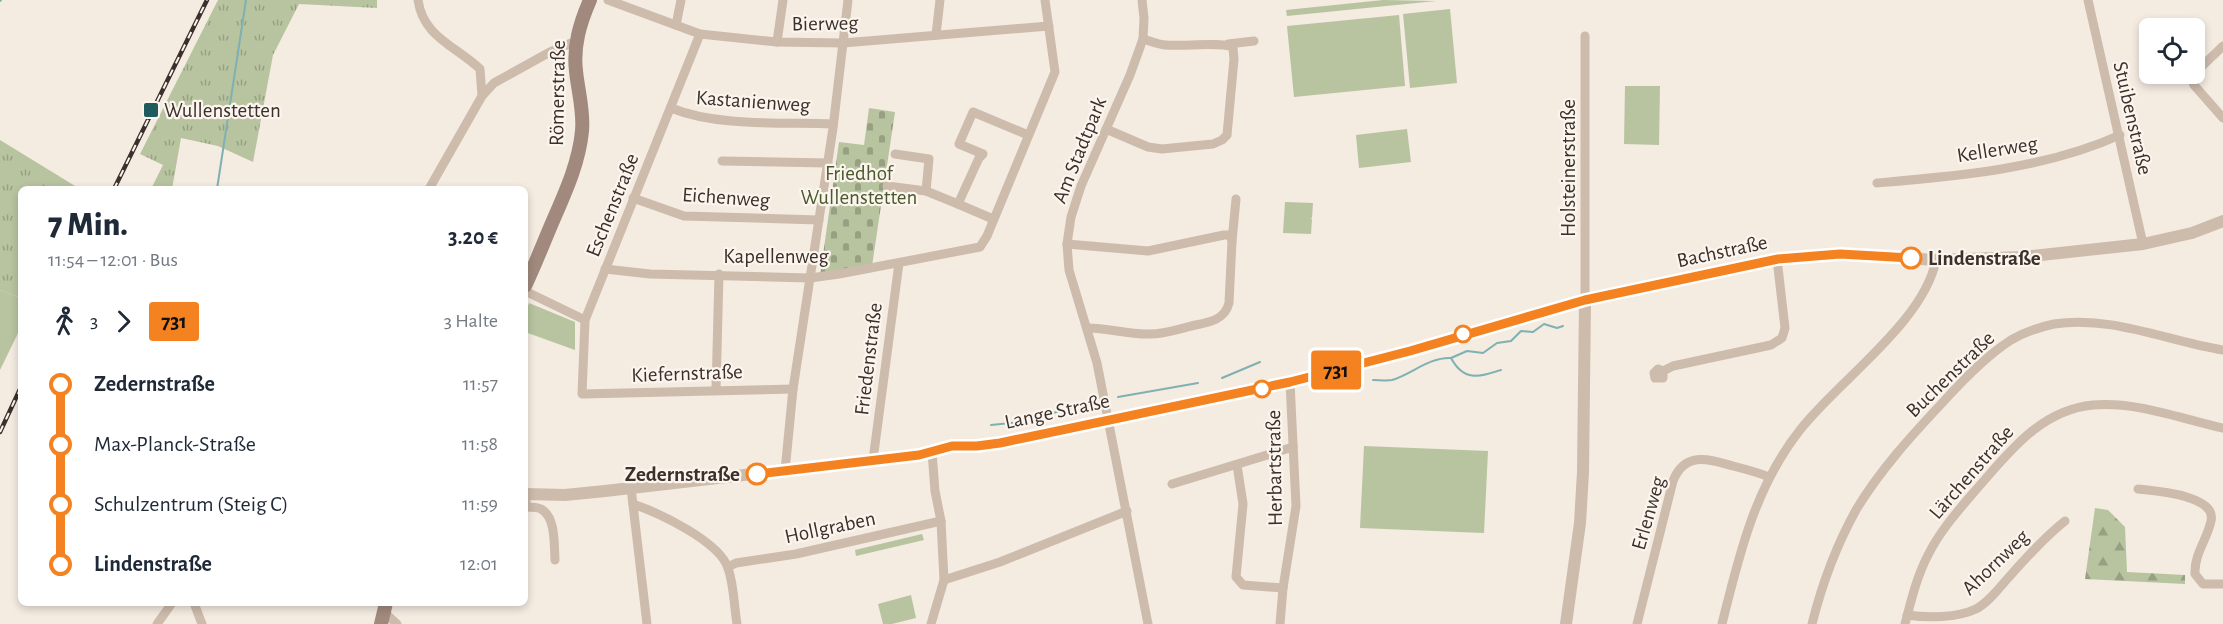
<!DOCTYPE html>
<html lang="de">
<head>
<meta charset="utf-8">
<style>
	body { margin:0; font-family:"Alegreya Sans",sans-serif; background:#f2f2f3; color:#1f2937; height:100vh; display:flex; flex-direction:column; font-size:22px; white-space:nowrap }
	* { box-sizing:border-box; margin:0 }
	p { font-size:20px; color:#747a83 }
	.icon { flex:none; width:33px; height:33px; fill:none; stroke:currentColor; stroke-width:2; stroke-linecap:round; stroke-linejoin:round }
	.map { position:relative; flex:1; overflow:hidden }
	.sheet { position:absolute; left:18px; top:186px; width:510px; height:420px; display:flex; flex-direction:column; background:#fff; border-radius:9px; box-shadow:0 3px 9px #0003 }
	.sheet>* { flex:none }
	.badge { padding:0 12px; border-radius:4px; font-size:21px; line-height:39px }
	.buttons { position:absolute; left:2139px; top:18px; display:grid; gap:12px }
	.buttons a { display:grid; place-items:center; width:66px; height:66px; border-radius:9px; background:#fff; box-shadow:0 3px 9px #0003; font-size:30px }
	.map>.badge { position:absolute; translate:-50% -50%; box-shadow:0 0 0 3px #fff }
	.legs { display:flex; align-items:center; gap:9px; height:66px; padding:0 30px; font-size:20px }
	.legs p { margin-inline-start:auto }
	.overview { display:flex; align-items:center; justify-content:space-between; height:102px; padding:0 30px }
	h1 { font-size:33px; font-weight:800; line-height:45px }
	ul { padding:0 30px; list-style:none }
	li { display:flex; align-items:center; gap:21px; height:60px; font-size:22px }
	li i { display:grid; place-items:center; width:9px; height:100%; margin:0 8px; background:currentColor }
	li i::after { content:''; width:15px; height:15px; margin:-8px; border:4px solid; border-radius:50%; background:#fff }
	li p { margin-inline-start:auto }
	li:first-child i { background:linear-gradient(#0000 50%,currentColor 0) }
	li:last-child i { background:linear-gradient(currentColor 50%,#0000 0) }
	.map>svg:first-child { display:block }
	.grass { fill:url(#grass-tufts) }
	.forest { fill:url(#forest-firs) }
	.cemetery { fill:url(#cemetery-stones) }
	.green { fill:#b8c4a0 }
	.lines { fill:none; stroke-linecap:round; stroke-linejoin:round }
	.stream { stroke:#7fb0b2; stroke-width:2 }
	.minor { stroke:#cdbbac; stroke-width:9 }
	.tertiary { stroke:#cdbbac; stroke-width:12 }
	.secondary { stroke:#a18a7d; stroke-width:14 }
	.rail-casing { stroke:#3b302b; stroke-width:4.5 }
	.rail { stroke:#fbf5ee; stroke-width:2; stroke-dasharray:7; stroke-linecap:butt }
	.line-1-casing { stroke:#fff; stroke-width:14 }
	.line-1 { stroke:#f58220; stroke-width:9 }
	.poi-dot { fill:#1f5a5e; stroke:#fbf5ee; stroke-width:2 }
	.stop-1-dot { fill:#fff; stroke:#f58220; stroke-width:3 }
	.labels { text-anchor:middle; stroke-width:4.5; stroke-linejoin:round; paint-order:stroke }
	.street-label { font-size:21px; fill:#3b302b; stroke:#fbf5ee }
	.poi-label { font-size:21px; fill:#3b302b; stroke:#fbf5ee; text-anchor:start }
	.park-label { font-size:21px; fill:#4a5a2e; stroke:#fbf5ee }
	.stop-label { font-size:21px; font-weight:bold; fill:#3b302b; stroke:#fbf5ee; text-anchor:start }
</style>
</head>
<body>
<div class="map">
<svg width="2223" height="624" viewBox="0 0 2223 624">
	<defs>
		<pattern id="grass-tufts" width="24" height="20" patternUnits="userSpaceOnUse" patternTransform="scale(1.5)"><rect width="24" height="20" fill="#b8c4a0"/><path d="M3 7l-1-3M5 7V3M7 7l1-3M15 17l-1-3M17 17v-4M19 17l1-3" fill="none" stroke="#97a083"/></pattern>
		<pattern id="forest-firs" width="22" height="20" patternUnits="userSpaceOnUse" patternTransform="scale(1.5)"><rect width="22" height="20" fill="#b8c4a0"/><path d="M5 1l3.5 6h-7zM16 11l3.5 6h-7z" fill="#97a083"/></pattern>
		<pattern id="cemetery-stones" width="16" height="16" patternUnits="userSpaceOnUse" patternTransform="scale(1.5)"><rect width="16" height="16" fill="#b8c4a0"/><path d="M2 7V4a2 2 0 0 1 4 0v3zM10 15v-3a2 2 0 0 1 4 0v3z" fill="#97a083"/></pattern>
	</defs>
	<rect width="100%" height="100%" fill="#f4ebe1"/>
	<g class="grass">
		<polygon points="218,0 377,0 377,8 299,4 273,55 253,162 218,146 181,138 172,189 151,189 163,165 140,154"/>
		<polygon points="0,140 80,189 21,189 21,298 0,290"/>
	</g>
	<polygon class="forest" points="2095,508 2108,510 2125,527 2127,572 2185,575 2185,584 2085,579"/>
	<polygon class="cemetery" points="869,108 895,112 872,266 820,276 839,142 864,145"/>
	<g class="green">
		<polygon points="1383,0 1436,1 1287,16 1286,10"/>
		<polygon points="1450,9 1457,83 1410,88 1403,14"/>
		<polygon points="1399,15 1405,86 1294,97 1287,26"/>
		<polygon points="1625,86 1660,86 1659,145 1624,144"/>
		<polygon points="1407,129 1411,162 1359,168 1356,135"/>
		<polygon points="1285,202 1313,203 1312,218 1310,219 1312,219 1311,234 1283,233"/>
		<polygon points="0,290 21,298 21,327 0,370"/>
		<polygon points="529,303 575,322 575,350 525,332 525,314"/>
		<polygon points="1364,446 1488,451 1484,533 1360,528"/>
		<polygon points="922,534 924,540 856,556 855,550"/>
		<polygon points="911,595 916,618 892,624 883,624 878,604"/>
	</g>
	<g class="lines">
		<g class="stream">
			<polyline points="0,1 1,0"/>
			<polyline points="217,189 246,0"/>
			<polyline points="1451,358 1467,351 1483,353 1497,343 1511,341 1521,331 1533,332 1544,324 1557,328 1563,326"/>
			<polyline points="1222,378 1260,362"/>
			<path d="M1373,380c6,0 14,1 19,0 20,-6 37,-23 59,-22 13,24 28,19 50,12"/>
			<polyline points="1118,397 1198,383"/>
			<polyline points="991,425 1021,422 1089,403"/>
		</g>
		<g class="minor">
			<path d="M418,0c5,37 38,46 62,69l2,27"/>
			<polyline points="608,0 700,34 777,42 843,43 1049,26"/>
			<polyline points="1142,0 1144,18 1143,39 1130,75 1081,186 1071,217 1067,244 1069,270 1097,363 1148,624"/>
			<polyline points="2088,0 2143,244"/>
			<polyline points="676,25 681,0"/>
			<polyline points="700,34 585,320 582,394 793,389"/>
			<polyline points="936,35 940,0"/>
			<polyline points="777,42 783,0"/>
			<polyline points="1228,44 1254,41"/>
			<polyline points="2223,46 2197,71 2192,80 2194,85 2223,118"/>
			<path d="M671,108c47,19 111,14 162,16"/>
			<path d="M1106,129l42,18 14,2 51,-5 9,-4 5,-5 7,-76 -1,-11c-9,-7 -51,-1 -67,-3 -8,0 -16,-4 -23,-6"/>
			<polyline points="895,154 929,159 926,191"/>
			<polyline points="722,161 828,163"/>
			<path d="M1877,183c81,-7 168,-14 243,-48"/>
			<polyline points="887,186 926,191 958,204"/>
			<polyline points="429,189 482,96 494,83 550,52 576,41"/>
			<polyline points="633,198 684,216 819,220"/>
			<polyline points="993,219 958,204 979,158 983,154 959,144 973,112 1028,135"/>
			<polyline points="1232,241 1236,199"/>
			<path d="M1067,244l81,7 76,-16h6l2,6 -3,62c-4,16 -18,19 -33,22 -15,3 -30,9 -46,9 -21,1 -41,-6 -62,-6"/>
			<polyline points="605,269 650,274 810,278 839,274 980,247 987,236 1055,72 1045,0"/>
			<polyline points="525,291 585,320"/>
			<polyline points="1585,300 1585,36"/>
			<polyline points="1663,371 1663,378 1655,378 1654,373 1658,369 1663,371 1673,366 1771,345 1782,338 1785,328 1777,259"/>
			<polyline points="716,390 719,274"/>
			<polyline points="873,460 899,263"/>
			<polyline points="1237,465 1243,504 1236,577 1243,585 1283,588"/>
			<polyline points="785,471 793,389 833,128 848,0"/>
			<polyline points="1172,484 1293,447"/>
			<polyline points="631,488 647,624"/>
			<path d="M2138,489c17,2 79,6 73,32 -4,19 -17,33 -16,53l8,10h20"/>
			<path d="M526,494v13c5,0 11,0 15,2 15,8 13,36 14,51"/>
			<path d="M633,504c26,9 86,37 95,64 6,17 6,38 9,56"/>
			<polyline points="728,567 736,563 796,554 941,521"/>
			<polyline points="944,580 1000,562 1127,511"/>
			<polyline points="194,603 202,624"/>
			<polyline points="384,612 397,624"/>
			<path d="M1907,615c20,3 50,3 69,-6 13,-7 23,-21 33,-32 18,-20 36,-40 56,-56"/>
			<polyline points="157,624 172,603"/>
			<polyline points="931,624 944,580 941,521 935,491 932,452"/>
			<polyline points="1280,624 1283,588 1296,506 1290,382"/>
			<path d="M1637,624l36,-143c12,-30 35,-22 60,-15 12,3 24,6 36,11"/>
			<path d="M1722,624c17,-69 33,-137 78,-194 38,-49 124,-108 136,-170"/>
			<path d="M1812,624c10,-40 24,-78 44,-114 24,-40 56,-75 88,-109 20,-22 42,-45 67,-61 12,-7 29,-13 43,-16 57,-9 113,17 169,26"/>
			<path d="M1905,624c6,-23 12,-48 23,-69 12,-24 29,-43 46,-63 33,-37 65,-82 119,-87 43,-4 88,14 130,23"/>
		</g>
		<g class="tertiary">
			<polyline points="525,494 565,495 605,491 919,455 952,446 983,446 1012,441 1290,382 1410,351 1585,300 1777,259 1840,254 1936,260 2022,257 2143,244 2192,233 2223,221"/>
			<polyline points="1566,624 1580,523 1583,472 1585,300"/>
		</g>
		<g class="secondary">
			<path d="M525,286c10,-21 18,-42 27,-63 13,-30 27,-60 30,-92 2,-20 -4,-40 -6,-60 -3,-25 4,-48 14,-71"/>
			<polyline points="381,624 386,603"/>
		</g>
		<g class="rail-casing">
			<g id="rail">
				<polyline points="114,189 207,0"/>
				<polyline points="0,432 21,387"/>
			</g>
		</g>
		<use href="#rail" class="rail"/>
	</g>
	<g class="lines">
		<g class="line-1-casing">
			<polyline id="line-1" points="757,474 919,455 952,446 977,446 1000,443 1290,382 1410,351 1585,300 1778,259 1840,254 1911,258"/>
		</g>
		<use href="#line-1" class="line-1"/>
	</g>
	<rect class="poi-dot" x="143" y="102" width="16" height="16" rx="3"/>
	<g class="stop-1-dot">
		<circle cx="1911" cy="258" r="10"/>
		<circle cx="1463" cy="334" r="8"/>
		<circle cx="1262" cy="389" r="8"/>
		<circle cx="757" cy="474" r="10"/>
	</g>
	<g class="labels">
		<g class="street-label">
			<text transform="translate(825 23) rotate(-1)" y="7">Bierweg</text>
			<text transform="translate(557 93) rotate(-89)" y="7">Römerstraße</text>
			<text transform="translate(753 101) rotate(4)" y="7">Kastanienweg</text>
			<text transform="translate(2133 118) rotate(77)" y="7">Stuibenstraße</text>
			<text transform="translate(1997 149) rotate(-9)" y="7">Kellerweg</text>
			<text transform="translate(1079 150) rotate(-68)" y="7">Am Stadtpark</text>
			<text transform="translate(1568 168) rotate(-90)" y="7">Holsteinerstraße</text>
			<text transform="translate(726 197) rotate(4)" y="7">Eichenweg</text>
			<text transform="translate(612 205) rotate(-68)" y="7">Eschenstraße</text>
			<text transform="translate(1722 251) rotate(-12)" y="7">Bachstraße</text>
			<text x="776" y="263">Kapellenweg</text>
			<text transform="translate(868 359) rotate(-83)" y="7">Friedenstraße</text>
			<text transform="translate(687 373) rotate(-2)" y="7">Kiefernstraße</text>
			<text transform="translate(1950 374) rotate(-44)" y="7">Buchenstraße</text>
			<text transform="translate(1057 411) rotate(-12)" y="7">Lange Straße</text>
			<text transform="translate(1274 468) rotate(-91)" y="7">Herbartstraße</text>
			<text transform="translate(1971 472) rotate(-49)" y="7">Lärchenstraße</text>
			<text transform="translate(1648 513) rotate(-74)" y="7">Erlenweg</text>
			<text transform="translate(830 527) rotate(-12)" y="7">Hollgraben</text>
			<text transform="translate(1995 562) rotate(-44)" y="7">Ahornweg</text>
		</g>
		<g class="poi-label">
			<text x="164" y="117">Wullenstetten</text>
		</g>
		<g class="park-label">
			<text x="859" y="180">Friedhof<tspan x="859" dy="24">Wullenstetten</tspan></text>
		</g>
		<g class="stop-label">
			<text x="1928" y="265">Lindenstraße</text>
			<text x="740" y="481" text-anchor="end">Zedernstraße</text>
		</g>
	</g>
</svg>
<div class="buttons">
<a><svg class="icon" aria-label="locate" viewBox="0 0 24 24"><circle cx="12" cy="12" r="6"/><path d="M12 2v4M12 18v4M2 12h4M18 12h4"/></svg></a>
</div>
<b class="badge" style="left:1336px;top:370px;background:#f58220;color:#111">731</b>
<section class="sheet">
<div class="overview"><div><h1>7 Min.</h1><p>11:54 – 12:01 · Bus</p></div><b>3.20 €</b></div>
<div class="legs"><svg class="icon" aria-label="walk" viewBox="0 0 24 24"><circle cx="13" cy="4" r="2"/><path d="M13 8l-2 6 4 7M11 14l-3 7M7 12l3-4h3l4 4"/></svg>3<svg class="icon" aria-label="forward" viewBox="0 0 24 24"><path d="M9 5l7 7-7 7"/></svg><b class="badge" style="background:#f58220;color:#111">731</b><p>3 Halte</p></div>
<ul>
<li><i style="color:#f58220"></i><b>Zedernstraße</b><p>11:57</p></li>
<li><i style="color:#f58220"></i><span>Max-Planck-Straße</span><p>11:58</p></li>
<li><i style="color:#f58220"></i><span>Schulzentrum (Steig C)</span><p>11:59</p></li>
<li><i style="color:#f58220"></i><b>Lindenstraße</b><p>12:01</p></li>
</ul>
</section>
</div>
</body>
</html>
